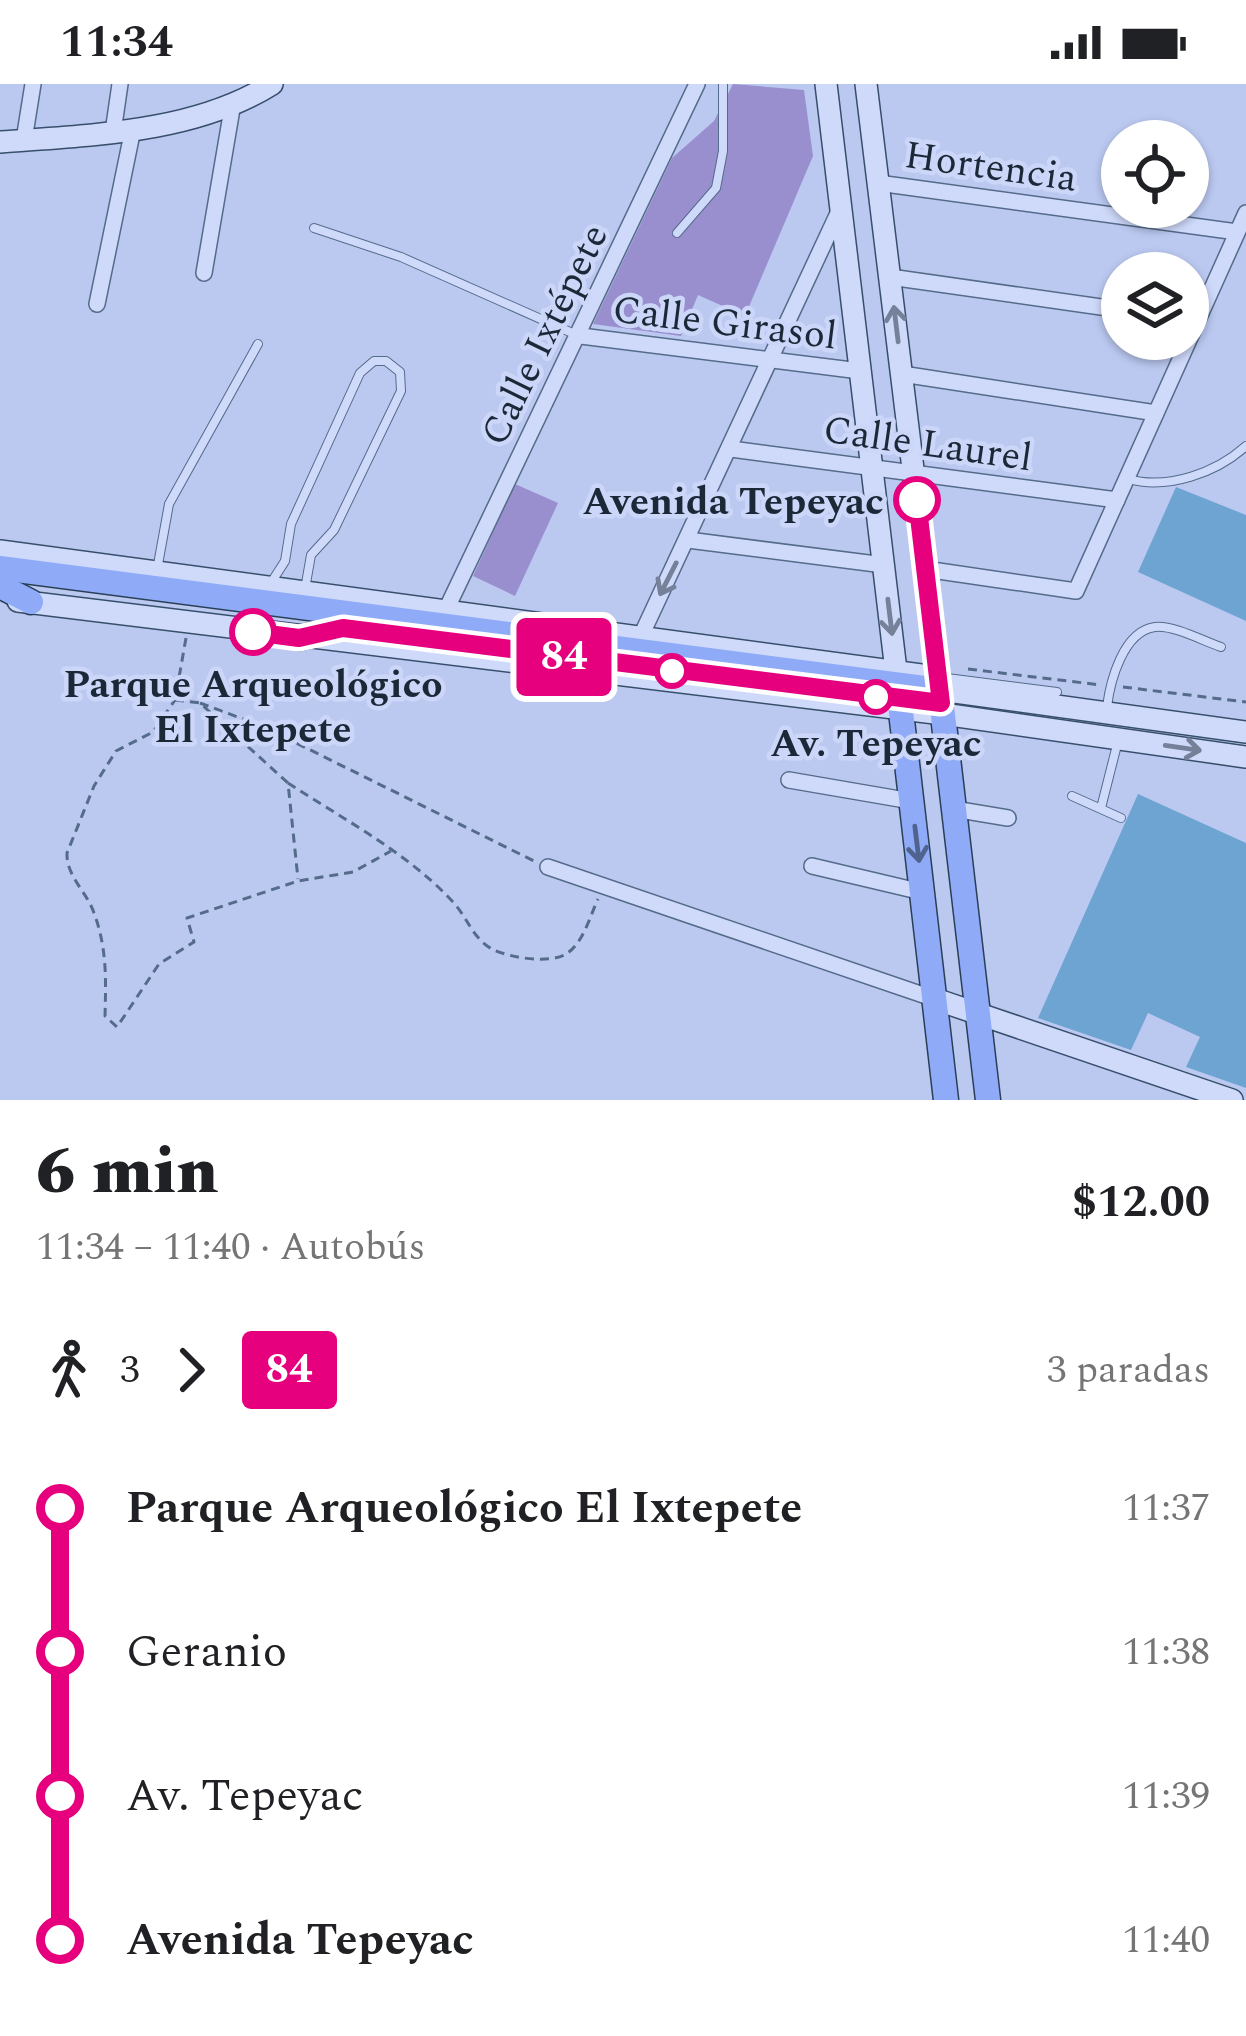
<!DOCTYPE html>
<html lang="es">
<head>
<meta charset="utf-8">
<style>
	body { margin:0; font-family:Spectral,serif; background:#f6f6f6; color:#202124; height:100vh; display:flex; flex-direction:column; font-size:45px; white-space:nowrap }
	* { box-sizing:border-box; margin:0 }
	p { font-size:39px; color:#757577 }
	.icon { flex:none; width:66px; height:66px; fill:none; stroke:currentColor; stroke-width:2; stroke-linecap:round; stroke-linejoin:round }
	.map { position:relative; height:1016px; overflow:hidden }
	.panel { display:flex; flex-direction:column; background:#fff; flex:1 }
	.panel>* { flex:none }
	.badge { padding:0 24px; border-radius:9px; font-size:42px; line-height:78px }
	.buttons { position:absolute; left:1101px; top:36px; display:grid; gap:24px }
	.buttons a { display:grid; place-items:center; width:108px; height:108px; border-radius:50%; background:#fff; box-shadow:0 3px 9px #0004; font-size:60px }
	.map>.badge { position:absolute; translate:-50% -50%; box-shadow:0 0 0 6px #fff }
	.legs { display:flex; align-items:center; gap:18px; height:132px; padding:0 36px; font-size:39px }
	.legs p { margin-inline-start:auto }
	.headline { display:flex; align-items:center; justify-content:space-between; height:204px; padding:0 36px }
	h1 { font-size:66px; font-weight:800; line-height:90px }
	ul { padding:0 36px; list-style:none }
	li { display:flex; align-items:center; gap:42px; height:144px; font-size:45px }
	li i { display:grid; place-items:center; width:18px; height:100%; margin:0 15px; background:currentColor }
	li i::after { content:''; width:30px; height:30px; margin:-15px; border:9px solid; border-radius:50%; background:#fff }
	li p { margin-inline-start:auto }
	li:first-child i { background:linear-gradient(#0000 50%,currentColor 0) }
	li:last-child i { background:linear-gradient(currentColor 50%,#0000 0) }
	.status { display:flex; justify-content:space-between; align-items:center; height:84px; padding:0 60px; background:#fff; direction:ltr }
	.status svg { height:33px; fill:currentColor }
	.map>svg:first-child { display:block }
	.green { fill:#998fcf }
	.building { fill:#6ea4d2 }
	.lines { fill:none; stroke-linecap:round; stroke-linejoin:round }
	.lane-casing { stroke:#546b89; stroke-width:10 }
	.street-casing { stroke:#546b89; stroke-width:18 }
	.secondary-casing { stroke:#374f6b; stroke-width:24 }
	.primary-casing { stroke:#293f56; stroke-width:27 }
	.path { stroke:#546b89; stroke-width:3; stroke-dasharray:9 6; stroke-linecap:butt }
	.lane { stroke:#cfdafb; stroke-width:8 }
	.street { stroke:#cfdafb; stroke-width:15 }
	.secondary { stroke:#cfdafb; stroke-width:21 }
	.primary { stroke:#8fabf8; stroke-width:24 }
	.oneway { stroke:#748199 }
	.oneway2 { stroke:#4f638e }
	.line-1-casing { stroke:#fff; stroke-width:27 }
	.line-1 { stroke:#e6007e; stroke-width:18 }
	.stop-1-dot { fill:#fff; stroke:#e6007e; stroke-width:6 }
	.labels { text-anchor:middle; stroke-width:9; stroke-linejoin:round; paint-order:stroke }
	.street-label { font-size:39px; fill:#1a2837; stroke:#cbd6f8 }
	.stop-label { font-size:39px; font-weight:bold; fill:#1a2837; stroke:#cbd6f8 }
</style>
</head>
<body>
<div class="status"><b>11:34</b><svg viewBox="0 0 49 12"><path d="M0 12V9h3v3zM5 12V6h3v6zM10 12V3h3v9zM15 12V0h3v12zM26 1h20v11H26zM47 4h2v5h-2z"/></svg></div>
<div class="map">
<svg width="1246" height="1016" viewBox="0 0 1246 1016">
	<rect width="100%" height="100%" fill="#bbc9f1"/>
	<g class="green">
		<polygon points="733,0 804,6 813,72 745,232 698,211 681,252 593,240 672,74 714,37"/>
		<polygon points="515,400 558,419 515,512 473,492"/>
	</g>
	<g class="building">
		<polygon points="1176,403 1246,431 1246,537 1138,488"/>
		<polygon points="1138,710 1246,759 1246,1004 1186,983 1200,953 1148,929 1131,966 1038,934"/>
	</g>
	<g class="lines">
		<g class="lane-casing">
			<g id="lane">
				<polyline points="314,144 401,173 579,252"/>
				<polyline points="677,149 716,104 723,67 723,0"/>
				<path d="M1128,395c40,11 88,-6 118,-33"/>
				<polyline points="157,486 169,420 258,260"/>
				<polyline points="269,502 285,477 291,440 360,289 374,277 386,277 400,288 401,307 334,446 311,471 305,505"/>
				<polyline points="939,593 1057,608"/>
				<path d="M1107,623c3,-25 16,-76 48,-80 19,-2 48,14 66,20"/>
				<polyline points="1072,712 1121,734"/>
				<polyline points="1101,724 1118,657"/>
			</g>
		</g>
		<g class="street-casing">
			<g id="street">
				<polyline points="113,48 120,0"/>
				<polyline points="24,56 33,0"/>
				<polyline points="878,99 1237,148"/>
				<polyline points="204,189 232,25"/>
				<polyline points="890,193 1122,226"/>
				<polyline points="97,220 133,45"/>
				<polyline points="581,252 860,287"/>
				<polyline points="902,290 1156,329"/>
				<polyline points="731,365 1117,416"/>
				<polyline points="688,456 884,481"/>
				<polyline points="925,485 1076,507 1246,129"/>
				<polyline points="446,526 697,0"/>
				<polyline points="641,552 840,125"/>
				<polyline points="789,696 911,717"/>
				<polyline points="954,725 1008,734"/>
				<polyline points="812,782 922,808"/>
				<polyline points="548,783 935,915"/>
			</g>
		</g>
		<g class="secondary-casing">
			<g id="secondary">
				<polyline points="826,0 897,595"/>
				<polyline points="866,0 940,606 1246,648"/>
				<path d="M0,58c91,-7 194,-9 272,-58"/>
				<polyline points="0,467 936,593"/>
				<polyline points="18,517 943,630 1246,673"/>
				<polyline points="935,915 1232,1016"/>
			</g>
		</g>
		<g class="primary-casing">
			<g id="primary">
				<polyline points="0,484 940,606 988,1016"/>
				<polyline points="0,502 31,518"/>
				<polyline points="299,554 343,544"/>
				<polyline points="898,602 946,1016"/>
			</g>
		</g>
		<g class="path">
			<path d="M186,554l-11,62 -22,32 -37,19 -22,35 -27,67c-1,23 20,39 27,60 13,35 12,66 11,103l12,11 42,-63 35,-22 -7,-24 111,-37 55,-9 38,-21"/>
			<polyline points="968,585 1101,601"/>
			<polyline points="1123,603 1246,618"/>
			<polyline points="175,616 200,619 288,699 298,795"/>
			<polyline points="200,619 262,642 536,778"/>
			<path d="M288,699c55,36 120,70 165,119 15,16 20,38 41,48 18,8 55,14 72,4 17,-10 24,-38 32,-55"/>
		</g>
		<use href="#lane" class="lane"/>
		<use href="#street" class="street"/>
		<use href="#secondary" class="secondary"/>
		<use href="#primary" class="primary"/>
	</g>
	<defs><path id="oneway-shaft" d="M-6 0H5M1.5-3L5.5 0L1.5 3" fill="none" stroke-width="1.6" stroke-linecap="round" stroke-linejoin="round" transform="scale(3)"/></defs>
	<g class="oneway">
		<use href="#oneway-shaft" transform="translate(896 240) rotate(-97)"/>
		<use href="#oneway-shaft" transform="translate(668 495) rotate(117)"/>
		<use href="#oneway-shaft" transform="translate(890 533) rotate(83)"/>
		<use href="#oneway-shaft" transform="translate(1183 664) rotate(8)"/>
	</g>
	<use class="oneway2" href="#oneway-shaft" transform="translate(917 760) rotate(83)"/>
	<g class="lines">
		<g class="line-1-casing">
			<polyline id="line-1" points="253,548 299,554 343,544 941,619 917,416"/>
		</g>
		<use href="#line-1" class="line-1"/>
	</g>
	<g class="stop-1-dot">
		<circle cx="917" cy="416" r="21"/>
		<circle cx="253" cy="548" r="21"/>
		<circle cx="672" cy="587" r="15"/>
		<circle cx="876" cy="613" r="15"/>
	</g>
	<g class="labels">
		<g class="street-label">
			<text transform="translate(991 81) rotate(8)" y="14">Hortencia</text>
			<text transform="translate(725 237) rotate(7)" y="14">Calle Girasol</text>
			<text transform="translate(543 250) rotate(-64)" y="14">Calle Ixtépete</text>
			<text transform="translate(928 358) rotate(8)" y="14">Calle Laurel</text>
		</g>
		<g class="stop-label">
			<text x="884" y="430" text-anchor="end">Avenida Tepeyac</text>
			<text x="253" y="613">Parque Arqueológico<tspan x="253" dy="45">El Ixtepete</tspan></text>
			<text x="876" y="672">Av. Tepeyac</text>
		</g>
	</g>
</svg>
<div class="buttons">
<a><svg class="icon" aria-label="locate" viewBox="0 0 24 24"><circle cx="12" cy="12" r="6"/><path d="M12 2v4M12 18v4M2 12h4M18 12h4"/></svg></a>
<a><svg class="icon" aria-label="layers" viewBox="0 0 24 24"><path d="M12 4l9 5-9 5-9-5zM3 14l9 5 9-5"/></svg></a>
</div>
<b class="badge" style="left:564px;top:573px;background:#e6007e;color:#fff">84</b>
</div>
<section class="panel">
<div class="headline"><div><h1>6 min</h1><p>11:34 – 11:40 · Autobús</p></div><b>$12.00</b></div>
<div class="legs"><svg class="icon" aria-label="walk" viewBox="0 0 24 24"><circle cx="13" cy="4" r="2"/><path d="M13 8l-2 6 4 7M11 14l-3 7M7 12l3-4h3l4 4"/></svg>3<svg class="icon" aria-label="forward" viewBox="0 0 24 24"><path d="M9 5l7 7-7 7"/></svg><b class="badge" style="background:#e6007e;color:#fff">84</b><p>3 paradas</p></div>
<ul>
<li><i style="color:#e6007e"></i><b>Parque Arqueológico El Ixtepete</b><p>11:37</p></li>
<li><i style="color:#e6007e"></i><span>Geranio</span><p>11:38</p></li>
<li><i style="color:#e6007e"></i><span>Av. Tepeyac</span><p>11:39</p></li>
<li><i style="color:#e6007e"></i><b>Avenida Tepeyac</b><p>11:40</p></li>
</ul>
</section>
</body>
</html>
